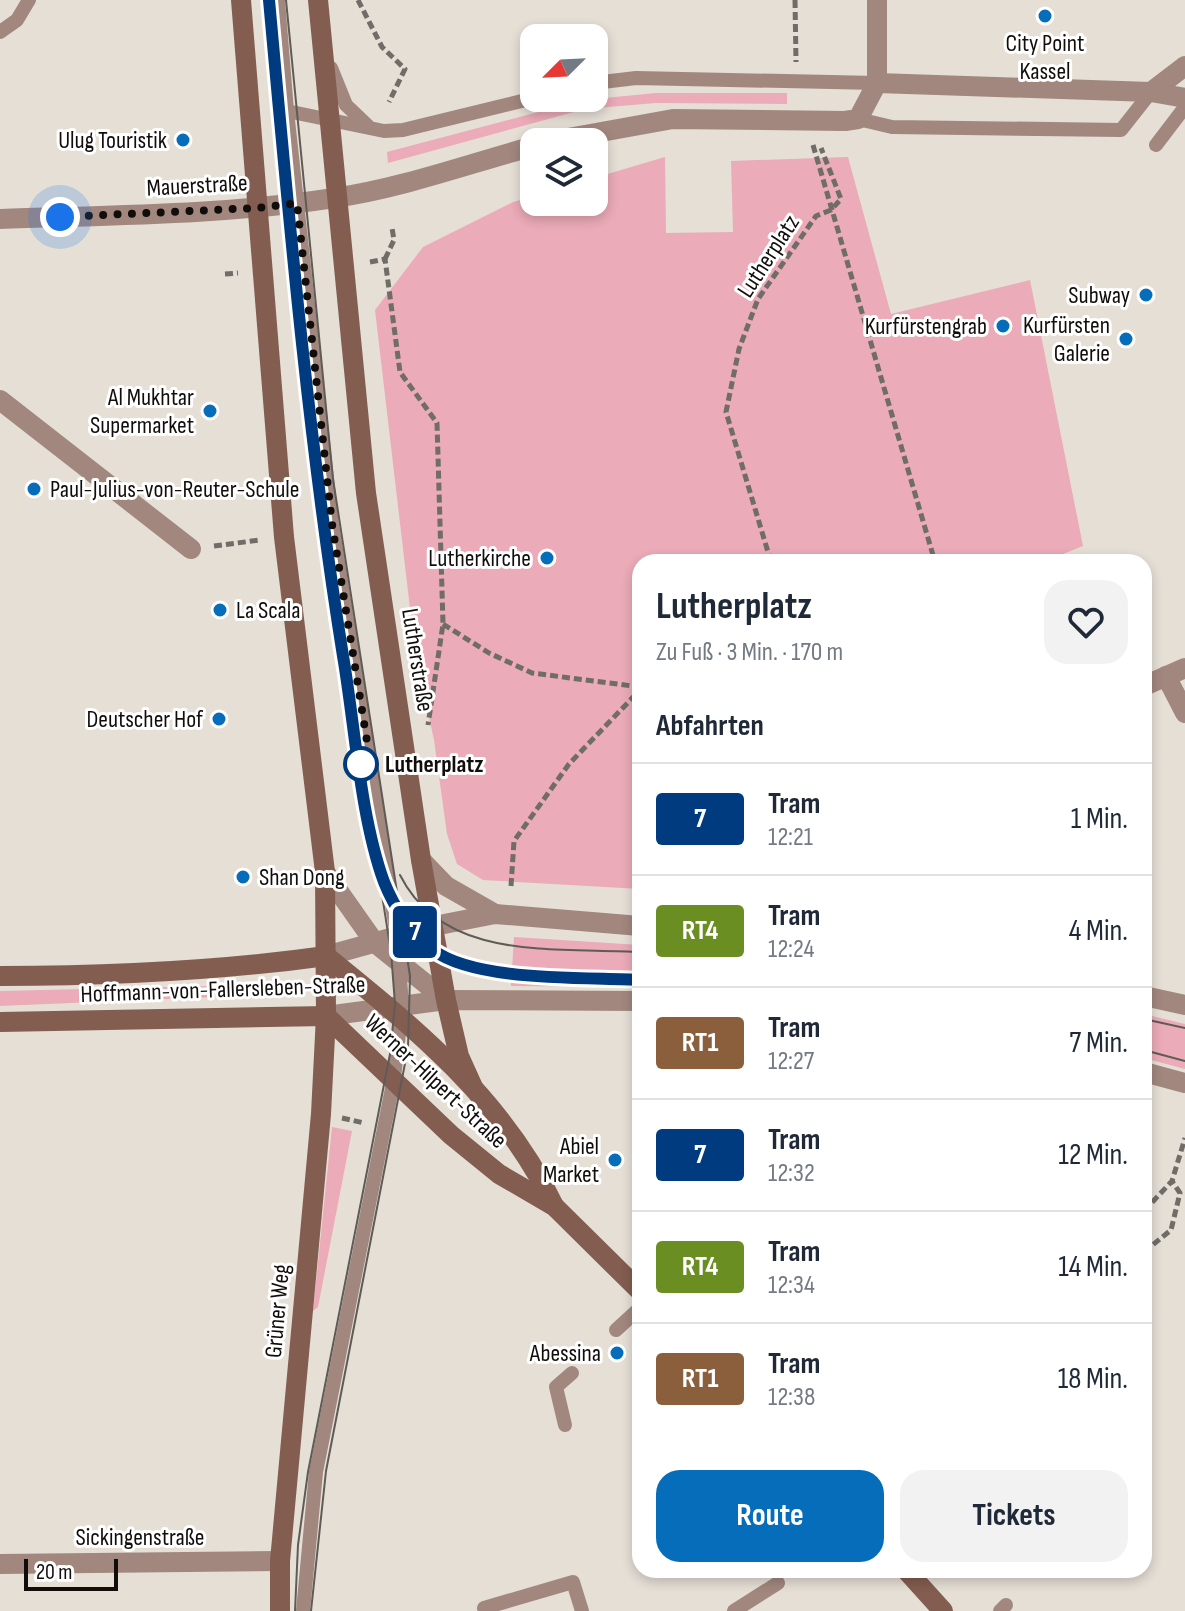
<!DOCTYPE html>
<html lang="de">
<head>
<meta charset="utf-8">
<style>
	body { margin:0; font-family:"Sofia Sans Condensed",sans-serif; background:#f2f2f3; color:#1f2937; height:100vh; display:flex; flex-direction:column; font-size:30px; white-space:nowrap }
	* { box-sizing:border-box; margin:0 }
	p { font-size:26px; color:#747a83 }
	.icon { flex:none; width:44px; height:44px; fill:none; stroke:currentColor; stroke-width:2; stroke-linecap:round; stroke-linejoin:round }
	.map { position:relative; flex:1; overflow:hidden }
	.drawer { position:absolute; left:632px; top:554px; width:520px; height:1024px; display:flex; flex-direction:column; background:#fff; border-radius:24px; box-shadow:0 4px 12px #0003 }
	.drawer>* { flex:none }
	.badge { padding:0 16px; border-radius:6px; font-size:28px; line-height:52px }
	.needle { width:52px; rotate:246deg }
	.buttons { position:absolute; left:520px; top:24px; display:grid; gap:16px }
	.buttons a { display:grid; place-items:center; width:88px; height:88px; border-radius:16px; background:#fff; box-shadow:0 4px 12px #0003; font-size:40px }
	.scale { position:absolute; left:24px; bottom:20px; width:94px; box-sizing:border-box; padding-left:8px; border:4px solid #100d0b; border-top:0; font-size:22px; line-height:28px; white-space:nowrap; color:#100d0b; -webkit-text-stroke:6px #fff; paint-order:stroke }
	.you { position:absolute; width:40px; height:40px; margin:-20px; border:6px solid #fff; border-radius:50%; background:#1a73e8; box-shadow:0 0 0 12px #1a73e833 }
	.map>.badge { position:absolute; translate:-50% -50%; box-shadow:0 0 0 4px #fff }
	h2 { padding:0 24px; font-size:30px; line-height:72px }
	.round { display:grid; place-items:center; flex:none; width:84px; height:84px; border-radius:24px; background:#f2f2f3 }
	.head { display:flex; align-items:center; justify-content:space-between; height:136px; padding:0 24px }
	h1 { font-size:38px; font-weight:700; line-height:60px }
	.button { display:flex; gap:16px; margin-top:auto; padding:16px 24px }
	.button a { flex:1; height:92px; border-radius:24px; background:#056db9; color:#fff; font-size:32px; font-weight:700; line-height:92px; text-align:center }
	.button a+a { background:#f2f2f3; color:#1f2937 }
	ul { padding:0; list-style:none }
	li { display:flex; align-items:center; gap:24px; height:112px; padding:0 24px; border-top:2px solid #e0e1e3 }
	li div { flex:1 }
	li b { display:block; font-size:30px }
	li em { font-style:normal }
	li .badge { min-width:88px; font-weight:700; text-align:center }
	.map>svg:first-child { display:block }
	.green { fill:#ebabb8 }
	.lines { fill:none; stroke-linecap:round; stroke-linejoin:round }
	.path { stroke:#706c67; stroke-width:5; stroke-dasharray:8 4; stroke-linecap:butt }
	.service { stroke:#a2877e; stroke-width:14 }
	.pedestrian { stroke:#a2877e; stroke-width:20 }
	.minor { stroke:#a2877e; stroke-width:20 }
	.tertiary { stroke:#a2877e; stroke-width:20 }
	.secondary { stroke:#835d4f; stroke-width:20 }
	.tram { stroke:#5f5b56; stroke-width:2 }
	.line-casing { stroke:#fff; stroke-width:18 }
	.line { stroke:#003b80; stroke-width:12 }
	.walk { stroke:#100d0b; stroke-width:8; stroke-dasharray:0 14.4 }
	.poi-dot { fill:#056db9; stroke:#fff; stroke-width:3 }
	.stop-dot { fill:#fff; stroke:#003b80; stroke-width:4 }
	.labels { text-anchor:middle; stroke-width:6; stroke-linejoin:round; paint-order:stroke }
	.poi-label { font-size:24px; fill:#100d0b; stroke:#fff; text-anchor:end }
	.street-label { font-size:24px; fill:#100d0b; stroke:#fff }
	.stop-label { font-size:24px; font-weight:bold; fill:#100d0b; stroke:#fff; text-anchor:start }
</style>
</head>
<body>
<div class="map">
<svg width="1185" height="1611" viewBox="0 0 1185 1611">
	<rect width="100%" height="100%" fill="#e5dfd6"/>
	<g class="green">
		<polygon points="656,93 787,93 787,104 656,103 585,109 388,163 387,152 584,100"/>
		<polygon points="665,157 666,233 733,232 731,161 848,157 891,314 1030,280 1083,546 1043,562 640,562 640,889 483,880 457,864 447,834 434,740 415,651 375,310 423,247 513,202 534,196 534,202 594,202 594,178"/>
		<polygon points="514,937 640,945 640,987 511,986"/>
		<polygon points="261,985 261,995 0,1006 0,991"/>
		<polygon points="1144,1014 1185,1024 1185,1069 1144,1058"/>
		<polygon points="332,1127 352,1131 318,1307 313,1311"/>
	</g>
	<g class="lines">
		<g class="path">
			<polyline points="358,0 382,47 405,69 389,102"/>
			<polyline points="795,0 796,62"/>
			<polyline points="813,145 935,562"/>
			<polyline points="385,259 394,240 392,228"/>
			<polyline points="370,262 385,259 400,372 437,423 443,624 428,725"/>
			<polyline points="225,274 238,273"/>
			<polyline points="214,546 260,540"/>
			<polyline points="771,562 726,412 739,349 758,299 816,216 831,210 841,199 821,148"/>
			<polyline points="443,624 489,653 532,673 640,687"/>
			<polyline points="511,886 514,841 569,764 640,690"/>
			<polyline points="342,1118 364,1123"/>
			<polyline points="1144,1211 1172,1181 1185,1138"/>
			<polyline points="1144,1252 1171,1230 1180,1193 1172,1181"/>
		</g>
		<g class="service">
			<polyline points="278,0 287,111 384,131 403,130 534,98"/>
			<polyline points="0,32 17,20 29,0"/>
			<polyline points="331,68 346,105 368,126"/>
			<polyline points="594,83 636,78 877,83"/>
			<polyline points="287,111 332,524 397,936 402,1006 394,1078 316,1472 303,1611"/>
			<polyline points="858,119 892,127 1121,130 1151,92"/>
			<polyline points="1156,145 1185,107"/>
			<polyline points="616,1330 640,1308"/>
			<polyline points="565,1425 556,1387 572,1373"/>
			<polyline points="484,1608 573,1582 582,1611"/>
			<polyline points="734,1611 778,1583"/>
			<polyline points="1000,1611 1006,1605"/>
		</g>
		<g class="pedestrian">
			<polyline points="877,83 877,0"/>
			<polyline points="1151,92 1185,66"/>
		</g>
		<g class="minor">
			<polyline points="546,142 673,119 845,121 858,119 877,83 1151,92 1185,98"/>
			<path d="M0,219c111,-4 224,-4 334,-21 68,-10 134,-34 200,-52"/>
			<polyline points="0,400 191,549"/>
			<polyline points="1166,676 1185,713"/>
			<polyline points="1144,686 1185,668"/>
			<polyline points="0,1564 280,1561"/>
		</g>
		<g class="tertiary">
			<polyline points="421,860 446,886 495,914"/>
			<polyline points="325,872 375,943 446,1000"/>
			<polyline points="326,956 434,926 495,914 640,926"/>
			<polyline points="1144,996 1185,1005"/>
			<polyline points="326,1016 446,1000 640,1001"/>
			<polyline points="1144,1072 1185,1083"/>
		</g>
		<g class="secondary">
			<polyline points="241,0 284,537 325,872 326,1016 321,1114 280,1561 280,1611"/>
			<polyline points="318,0 366,493 421,860 446,1000 459,1056 473,1087"/>
			<path d="M326,956c89,72 178,144 228,250"/>
			<path d="M0,976c108,0 218,-5 326,-20"/>
			<polyline points="326,1016 451,1135 499,1174 554,1206 640,1291"/>
			<polyline points="0,1022 326,1016"/>
			<polyline points="906,1570 943,1611"/>
		</g>
		<g class="tram">
			<polyline points="269,0 313,456 391,952 395,1004 390,1054 308,1472 298,1545 295,1611"/>
			<polyline points="286,0 333,479 410,976 408,1048 326,1471 311,1611"/>
			<path d="M400,875c44,88 157,72 240,77"/>
			<polyline points="403,918 434,951 470,968 640,980"/>
			<polyline points="1144,1019 1185,1028"/>
			<polyline points="1144,1050 1185,1061"/>
		</g>
	</g>
	<g class="lines">
		<g class="line-casing">
			<path id="line" d="M269,0c20,219 39,438 74,656 12,70 17,160 41,226 10,25 27,52 49,68 43,32 152,27 207,30"/>
		</g>
		<use href="#line" class="line"/>
		<polyline class="walk" points="60,217 257,208 297,203 332,524 370,760 361,764"/>
	</g>
	<g class="poi-dot">
		<circle cx="1045" cy="16" r="8"/>
		<circle cx="183" cy="140" r="8"/>
		<circle cx="1146" cy="295" r="8"/>
		<circle cx="1003" cy="326" r="8"/>
		<circle cx="1126" cy="339" r="8"/>
		<circle cx="210" cy="411" r="8"/>
		<circle cx="34" cy="489" r="8"/>
		<circle cx="547" cy="558" r="8"/>
		<circle cx="220" cy="610" r="8"/>
		<circle cx="219" cy="719" r="8"/>
		<circle cx="243" cy="877" r="8"/>
		<circle cx="615" cy="1160" r="8"/>
		<circle cx="617" cy="1353" r="8"/>
	</g>
	<circle class="stop-dot" cx="361" cy="764" r="16"/>
	<g class="labels">
		<g class="poi-label">
			<text x="1045" y="51" text-anchor="middle">City Point<tspan x="1045" dy="28">Kassel</tspan></text>
			<text x="167" y="148">Ulug Touristik</text>
			<text x="1130" y="303">Subway</text>
			<text x="1110" y="333">Kurfürsten<tspan x="1110" dy="28">Galerie</tspan></text>
			<text x="987" y="334">Kurfürstengrab</text>
			<text x="194" y="405">Al Mukhtar<tspan x="194" dy="28">Supermarket</tspan></text>
			<text x="50" y="497" text-anchor="start">Paul-Julius-von-Reuter-Schule</text>
			<text x="531" y="566">Lutherkirche</text>
			<text x="236" y="618" text-anchor="start">La Scala</text>
			<text x="203" y="727">Deutscher Hof</text>
			<text x="259" y="885" text-anchor="start">Shan Dong</text>
			<text x="599" y="1154">Abiel<tspan x="599" dy="28">Market</tspan></text>
			<text x="601" y="1361">Abessina</text>
		</g>
		<g class="street-label">
			<text transform="translate(197 185) rotate(-3)" y="8">Mauerstraße</text>
			<text transform="translate(768 256) rotate(-57)" y="8">Lutherplatz</text>
			<text transform="translate(418 660) rotate(81)" y="8">Lutherstraße</text>
			<text transform="translate(223 989) rotate(-2)" y="8">Hoffmann-von-Fallersleben-Straße</text>
			<text transform="translate(436 1081) rotate(43)" y="8">Werner-Hilpert-Straße</text>
			<text transform="translate(277 1311) rotate(-85)" y="8">Grüner Weg</text>
			<text x="140" y="1545">Sickingenstraße</text>
		</g>
		<g class="stop-label">
			<text x="385" y="772">Lutherplatz</text>
		</g>
	</g>
</svg>
<div class="buttons">
<a><svg class="needle" viewBox="-14 -14 28 28"><path d="M0-13l5 13h-10z" fill="#e53935"/><path d="M0 13l5-13h-10z" fill="#747a83"/></svg></a>
<a><svg class="icon" aria-label="layers" viewBox="0 0 24 24"><path d="M12 4l9 5-9 5-9-5zM3 14l9 5 9-5"/></svg></a>
</div>
<div class="scale">20 m</div>
<div class="you" style="left:60px;top:217px"></div>
<b class="badge" style="left:415px;top:932px;background:#003b80;color:#fff">7</b>
<section class="drawer">
<div class="head"><div><h1>Lutherplatz</h1><p>Zu Fuß · 3 Min. · 170 m</p></div><a class="round"><svg class="icon" aria-label="heart" viewBox="0 0 24 24"><path d="M12 20l-8-8c-3-5 5-10 8-4 3-6 11-1 8 4z"/></svg></a></div>
<h2>Abfahrten</h2>
<ul>
<li><span class="badge" style="background:#003b80;color:#fff">7</span><div><b>Tram</b><p>12:21</p></div><em>1 Min.</em></li>
<li><span class="badge" style="background:#6b8e23;color:#fff">RT4</span><div><b>Tram</b><p>12:24</p></div><em>4 Min.</em></li>
<li><span class="badge" style="background:#8b5e3c;color:#fff">RT1</span><div><b>Tram</b><p>12:27</p></div><em>7 Min.</em></li>
<li><span class="badge" style="background:#003b80;color:#fff">7</span><div><b>Tram</b><p>12:32</p></div><em>12 Min.</em></li>
<li><span class="badge" style="background:#6b8e23;color:#fff">RT4</span><div><b>Tram</b><p>12:34</p></div><em>14 Min.</em></li>
<li><span class="badge" style="background:#8b5e3c;color:#fff">RT1</span><div><b>Tram</b><p>12:38</p></div><em>18 Min.</em></li>
</ul>
<div class="button"><a>Route</a><a>Tickets</a></div>
</section>
</div>
</body>
</html>
